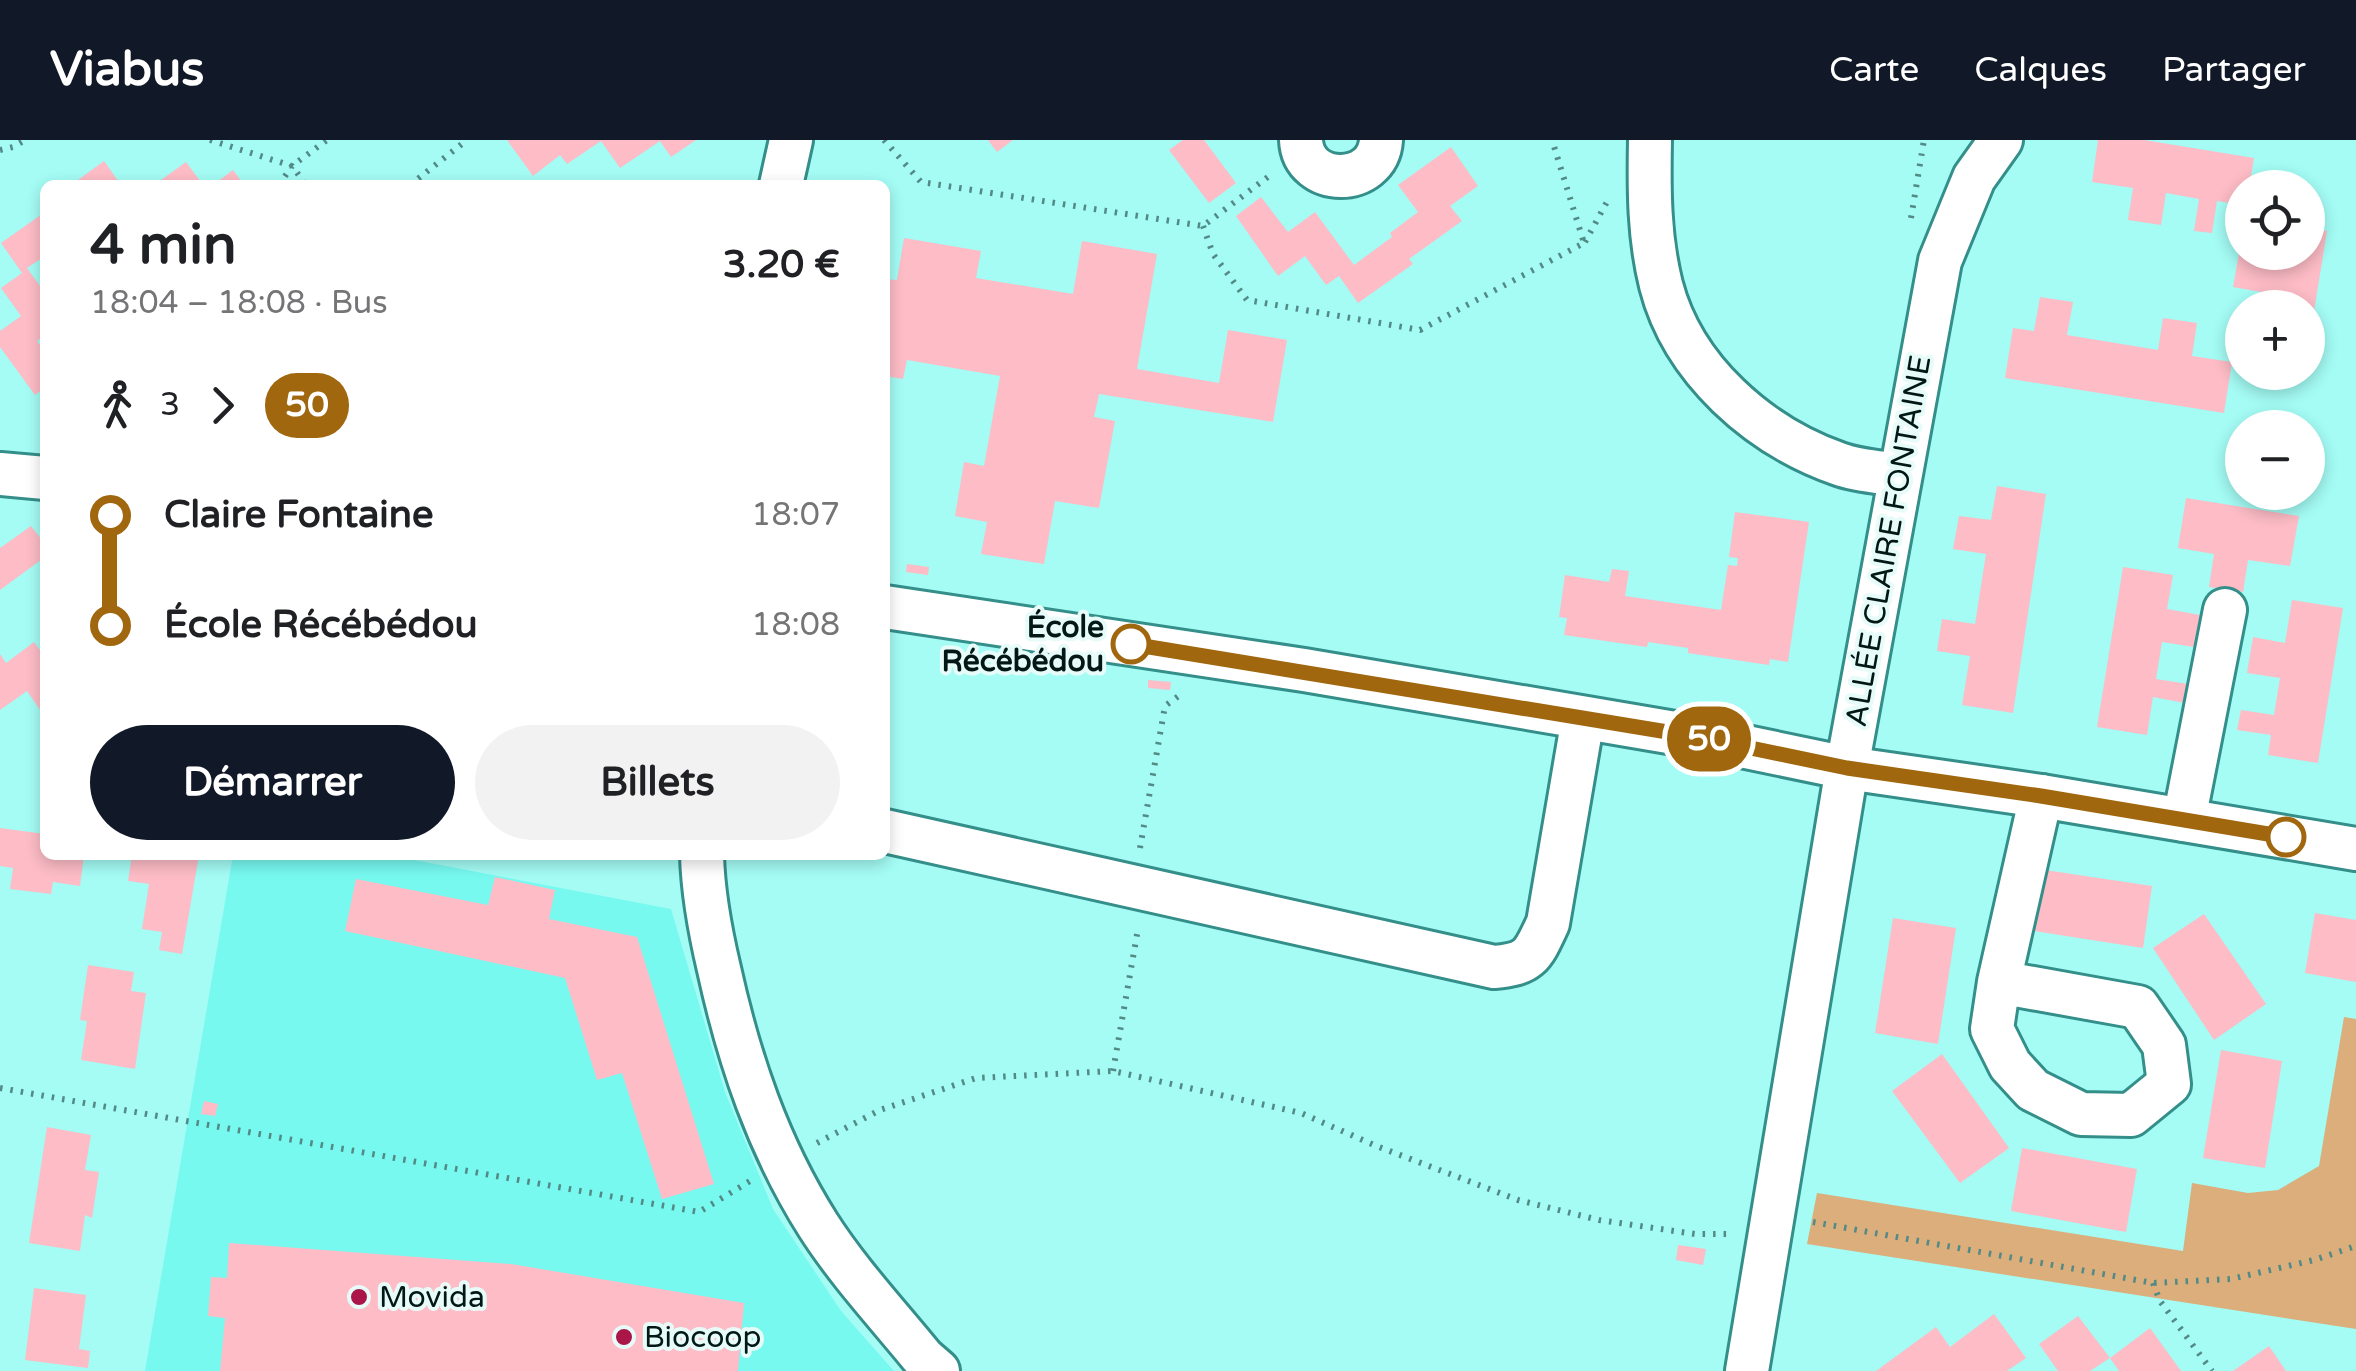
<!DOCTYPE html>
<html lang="fr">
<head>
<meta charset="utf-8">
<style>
	body { margin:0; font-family:"Varela Round",sans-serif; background:#f2f2f2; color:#202124; height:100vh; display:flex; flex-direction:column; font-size:38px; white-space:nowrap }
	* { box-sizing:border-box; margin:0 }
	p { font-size:32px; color:#757577 }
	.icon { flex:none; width:55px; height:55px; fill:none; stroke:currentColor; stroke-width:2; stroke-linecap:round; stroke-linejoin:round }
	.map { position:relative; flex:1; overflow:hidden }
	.drawer { position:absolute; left:40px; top:40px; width:850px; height:680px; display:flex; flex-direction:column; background:#fff; border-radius:15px; box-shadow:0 5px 15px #0003 }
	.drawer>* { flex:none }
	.badge { padding:0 20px; border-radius:32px; font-size:35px; line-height:65px }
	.buttons { position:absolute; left:2225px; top:30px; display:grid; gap:20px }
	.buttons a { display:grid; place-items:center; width:100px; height:100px; border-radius:50%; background:#fff; box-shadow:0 5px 15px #0003; font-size:50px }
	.map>.badge { position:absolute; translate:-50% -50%; box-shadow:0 0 0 5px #fff }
	.legs { display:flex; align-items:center; gap:15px; height:110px; padding:0 50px; font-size:32px }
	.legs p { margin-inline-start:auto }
	.headline { display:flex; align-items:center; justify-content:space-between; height:170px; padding:0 50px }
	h1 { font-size:55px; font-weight:800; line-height:75px }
	.button { display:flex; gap:20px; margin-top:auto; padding:20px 50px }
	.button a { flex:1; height:115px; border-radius:60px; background:#111827; color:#fff; font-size:40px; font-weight:800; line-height:115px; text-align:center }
	.button a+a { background:#f2f2f2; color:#202124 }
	ul { padding:0 50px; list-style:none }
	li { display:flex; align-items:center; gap:35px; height:110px; font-size:38px }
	li i { display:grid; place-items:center; width:15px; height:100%; margin:0 12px; background:currentColor }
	li i::after { content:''; width:25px; height:25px; margin:-12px; border:8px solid; border-radius:50%; background:#fff }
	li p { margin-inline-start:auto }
	li:first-child i { background:linear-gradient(#0000 50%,currentColor 0) }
	li:last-child i { background:linear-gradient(currentColor 50%,#0000 0) }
	header { display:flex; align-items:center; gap:60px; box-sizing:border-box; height:140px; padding:0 50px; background:#111827; color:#fff }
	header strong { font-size:48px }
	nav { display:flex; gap:55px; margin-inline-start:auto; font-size:35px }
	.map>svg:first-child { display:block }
	.built { fill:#77f9f0 }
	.green { fill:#dbae7c }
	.building { fill:#fdbcc6 }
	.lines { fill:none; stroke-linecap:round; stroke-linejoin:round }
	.minor-casing { stroke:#348e89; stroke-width:48 }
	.path { stroke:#538a86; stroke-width:6; stroke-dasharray:2.5 8; stroke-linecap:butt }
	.minor { stroke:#fff; stroke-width:42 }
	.line-1-casing { stroke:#fff; stroke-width:22 }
	.line-1 { stroke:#a0670f; stroke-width:15 }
	.stop-1-dot { fill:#fff; stroke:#a0670f; stroke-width:5 }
	.poi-dot { fill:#aa1648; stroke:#e7fbf9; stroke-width:4 }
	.labels { text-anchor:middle; stroke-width:8; stroke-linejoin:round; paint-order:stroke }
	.street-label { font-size:30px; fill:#011817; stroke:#e7fbf9 }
	.stop-label { font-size:30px; font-weight:bold; fill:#011817; stroke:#e7fbf9; text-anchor:end }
	.poi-label { font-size:30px; fill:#011817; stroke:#e7fbf9; text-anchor:start }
</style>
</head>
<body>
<header>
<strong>Viabus</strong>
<nav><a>Carte</a><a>Calques</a><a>Partager</a></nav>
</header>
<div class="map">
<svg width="2356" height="1231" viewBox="0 0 2356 1231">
	<rect width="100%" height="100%" fill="#a4fcf5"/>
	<polygon class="built" points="233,715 388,715 671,769 725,952 773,1069 841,1171 894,1231 145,1231"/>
	<polygon class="green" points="2344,877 2356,879 2356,1189 1807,1104 1817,1053 2183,1111 2192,1043 2248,1053 2278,1050 2319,1026"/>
	<g class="building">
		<polygon points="507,0 696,0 671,17 660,1 620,28 601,1 567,24 560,15 533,36"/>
		<polygon points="988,0 1013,0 997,12"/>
		<polygon points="1183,0 1204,0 1236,43 1209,63 1169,10"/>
		<polygon points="2098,0 2144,0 2254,18 2249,48 2242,48 2242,65 2217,61 2212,93 2194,91 2199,59 2166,53 2161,85 2128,80 2133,48 2092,42"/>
		<polygon points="1451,7 1478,46 1450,66 1462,81 1409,119 1413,124 1358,163 1339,136 1326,145 1305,116 1278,136 1236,76 1261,57 1288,92 1315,72 1354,125 1392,97 1390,93 1418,72 1398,45"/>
		<polygon points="104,21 121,45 71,45"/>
		<polygon points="186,22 203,45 154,45"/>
		<polygon points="233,30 244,45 213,45"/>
		<polygon points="45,72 45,116 27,128 45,153 45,195 37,201 45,212 45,248 35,255 0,207 0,191 21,176 1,148 22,133 1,103"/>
		<polygon points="2308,88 2327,91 2310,196 2308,168 2264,168 2267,153 2233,147 2239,113 2272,118 2273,112 2308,112"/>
		<polygon points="904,98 981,111 976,138 1073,154 1082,101 1157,114 1137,229 1219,243 1228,190 1287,200 1273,282 1099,254 1094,277 1115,281 1099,368 1055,361 1044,424 981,414 987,382 955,376 964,322 984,326 1000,236 907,220 903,239 885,236 885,139 897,140"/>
		<polygon points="2040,157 2073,162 2067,195 2158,210 2163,178 2197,183 2192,216 2232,222 2224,273 2005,238 2013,188 2034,191"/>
		<polygon points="1997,346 2046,354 2013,573 1962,565 1970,516 1937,511 1942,479 1975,484 1986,414 1953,409 1959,376 1991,380"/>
		<polygon points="2186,358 2299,376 2290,426 2248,420 2243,452 2209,447 2214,414 2178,408"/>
		<polygon points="1735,372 1809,382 1788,522 1770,519 1769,525 1688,513 1688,508 1648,502 1647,507 1564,495 1567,478 1559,477 1565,435 1609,442 1612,429 1629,431 1625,456 1721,470 1728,425 1737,426 1738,418 1729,417"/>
		<polygon points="31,386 45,404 45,417 0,450 0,408"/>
		<polygon points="907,424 929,427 928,435 906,432"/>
		<polygon points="2123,427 2173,435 2167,469 2200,475 2194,507 2162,502 2156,539 2188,544 2185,563 2153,557 2147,595 2097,587"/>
		<polygon points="2292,460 2343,468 2318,623 2268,615 2271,595 2237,590 2241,570 2274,575 2280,538 2247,533 2253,497 2285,503"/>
		<polygon points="34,502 45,517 45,577 27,551 0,570 0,514 6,523"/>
		<polygon points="1148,540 1171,542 1170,550 1148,548"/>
		<polygon points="0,688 45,694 45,715 84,715 80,746 53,742 51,754 10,749 13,728 0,726"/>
		<polygon points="132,715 199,715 182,814 159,810 162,792 142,789 149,744 128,741"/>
		<polygon points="2045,730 2152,746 2143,808 2034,791"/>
		<polygon points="495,737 555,750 549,779 637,797 714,1044 662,1059 622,933 597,940 565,838 345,791 356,739 488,765"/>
		<polygon points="2315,773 2356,780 2356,842 2305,833"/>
		<polygon points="2204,774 2266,864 2214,900 2153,808"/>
		<polygon points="1893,778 1956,788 1938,904 1875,893"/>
		<polygon points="88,825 134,832 131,851 146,853 135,929 81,920 87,881 80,880"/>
		<polygon points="2221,910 2282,921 2265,1028 2203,1018"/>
		<polygon points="1942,914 2009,1008 1960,1043 1892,951"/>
		<polygon points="204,961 218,964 215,976 201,974"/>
		<polygon points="47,987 91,995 85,1030 99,1032 92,1078 85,1075 80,1111 29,1103"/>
		<polygon points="2022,1008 2137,1029 2126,1092 2011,1071"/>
		<polygon points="229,1103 511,1124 744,1163 738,1231 220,1231 225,1178 208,1176 211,1137 227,1138"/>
		<polygon points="1678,1105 1706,1109 1703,1125 1676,1120"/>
		<polygon points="34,1148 86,1155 79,1209 90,1211 88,1228 25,1220"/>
		<polygon points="1994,1174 2026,1218 2007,1231 1876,1231 1936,1187 1950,1207"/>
		<polygon points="2078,1176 2110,1218 2150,1188 2181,1231 2119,1231 2110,1218 2090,1231 2058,1231 2039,1204"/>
		<polygon points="2269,1206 2286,1231 2233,1231"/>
	</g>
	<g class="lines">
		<g class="minor-casing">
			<g id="minor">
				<path d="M1301,0c2,48 77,48 80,0"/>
				<path d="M1650,0c-1,50 -1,97 11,145 22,85 98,151 178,179 19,7 41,8 61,11"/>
				<polyline points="781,45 791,0"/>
				<polyline points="0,334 45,338"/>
				<polyline points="885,467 1304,530 1698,597 1847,628 2041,656 2356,709"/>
				<polyline points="2184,680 2225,470"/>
				<path d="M885,691l609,136c37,-3 39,-12 54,-44l35,-205"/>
				<path d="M702,715c1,39 8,76 17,114 20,91 49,177 99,256 30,47 70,90 105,133l15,13"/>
				<polyline points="1999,842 2138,867 2164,905 2169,944 2131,975 2081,974 2033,950 2010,925 1992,889 1999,842 2041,656"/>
				<polyline points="1747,1231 1847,628 1940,121 1974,38 2001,0"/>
			</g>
		</g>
		<g class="path">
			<polyline points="210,0 292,26 306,45"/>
			<polyline points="884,0 921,42 1203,86 1273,33"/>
			<polyline points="0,10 13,7 25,0"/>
			<polyline points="279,45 292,26 327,0"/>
			<polyline points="410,45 467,0"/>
			<polyline points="1911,78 1924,0"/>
			<polyline points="1203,86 1213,114 1247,160 1420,190 1584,103 1552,0"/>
			<polyline points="1585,102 1608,60"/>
			<polyline points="1140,708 1165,566 1184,552"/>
			<polyline points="1113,931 1138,789"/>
			<polyline points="0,948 699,1072 750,1041"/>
			<polyline points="817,1003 880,970 976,938 1113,931 1301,973 1374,1005 1518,1060 1599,1080 1695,1094 1731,1094"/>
			<polyline points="1813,1082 2153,1143 2231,1139 2314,1120 2356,1106"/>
			<polyline points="2153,1143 2160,1161 2212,1231"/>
		</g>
		<use href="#minor" class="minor"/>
	</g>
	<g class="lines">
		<g class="line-1-casing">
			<polyline id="line-1" points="1131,504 1698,597 1847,628 2041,656 2286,697"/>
		</g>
		<use href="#line-1" class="line-1"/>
	</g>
	<g class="stop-1-dot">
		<circle cx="1131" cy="504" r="18"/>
		<circle cx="2286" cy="697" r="18"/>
	</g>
	<g class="poi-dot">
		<circle cx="359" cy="1157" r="10"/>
		<circle cx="624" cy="1197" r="10"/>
	</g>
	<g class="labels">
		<g class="street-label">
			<text transform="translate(1888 401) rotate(-80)" y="10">ALLÉE CLAIRE FONTAINE</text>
		</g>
		<g class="stop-label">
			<text x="1104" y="497">École<tspan x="1104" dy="34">Récébédou</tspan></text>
		</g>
		<g class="poi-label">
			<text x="379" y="1167">Movida</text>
			<text x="644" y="1207">Biocoop</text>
		</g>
	</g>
</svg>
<div class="buttons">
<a><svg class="icon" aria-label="locate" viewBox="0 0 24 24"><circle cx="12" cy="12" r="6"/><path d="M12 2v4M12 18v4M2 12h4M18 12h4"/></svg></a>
<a>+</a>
<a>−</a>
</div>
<b class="badge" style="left:1709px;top:599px;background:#a0670f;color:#fff">50</b>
<section class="drawer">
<div class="headline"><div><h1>4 min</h1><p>18:04 – 18:08 · Bus</p></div><b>3.20 €</b></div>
<div class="legs"><svg class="icon" aria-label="walk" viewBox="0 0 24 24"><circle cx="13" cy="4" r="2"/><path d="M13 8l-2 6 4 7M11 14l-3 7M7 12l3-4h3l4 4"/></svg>3<svg class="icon" aria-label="forward" viewBox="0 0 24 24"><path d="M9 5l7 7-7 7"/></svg><b class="badge" style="background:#a0670f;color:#fff">50</b></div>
<ul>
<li><i style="color:#a0670f"></i><b>Claire Fontaine</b><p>18:07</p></li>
<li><i style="color:#a0670f"></i><b>École Récébédou</b><p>18:08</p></li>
</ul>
<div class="button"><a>Démarrer</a><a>Billets</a></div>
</section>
</div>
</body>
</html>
